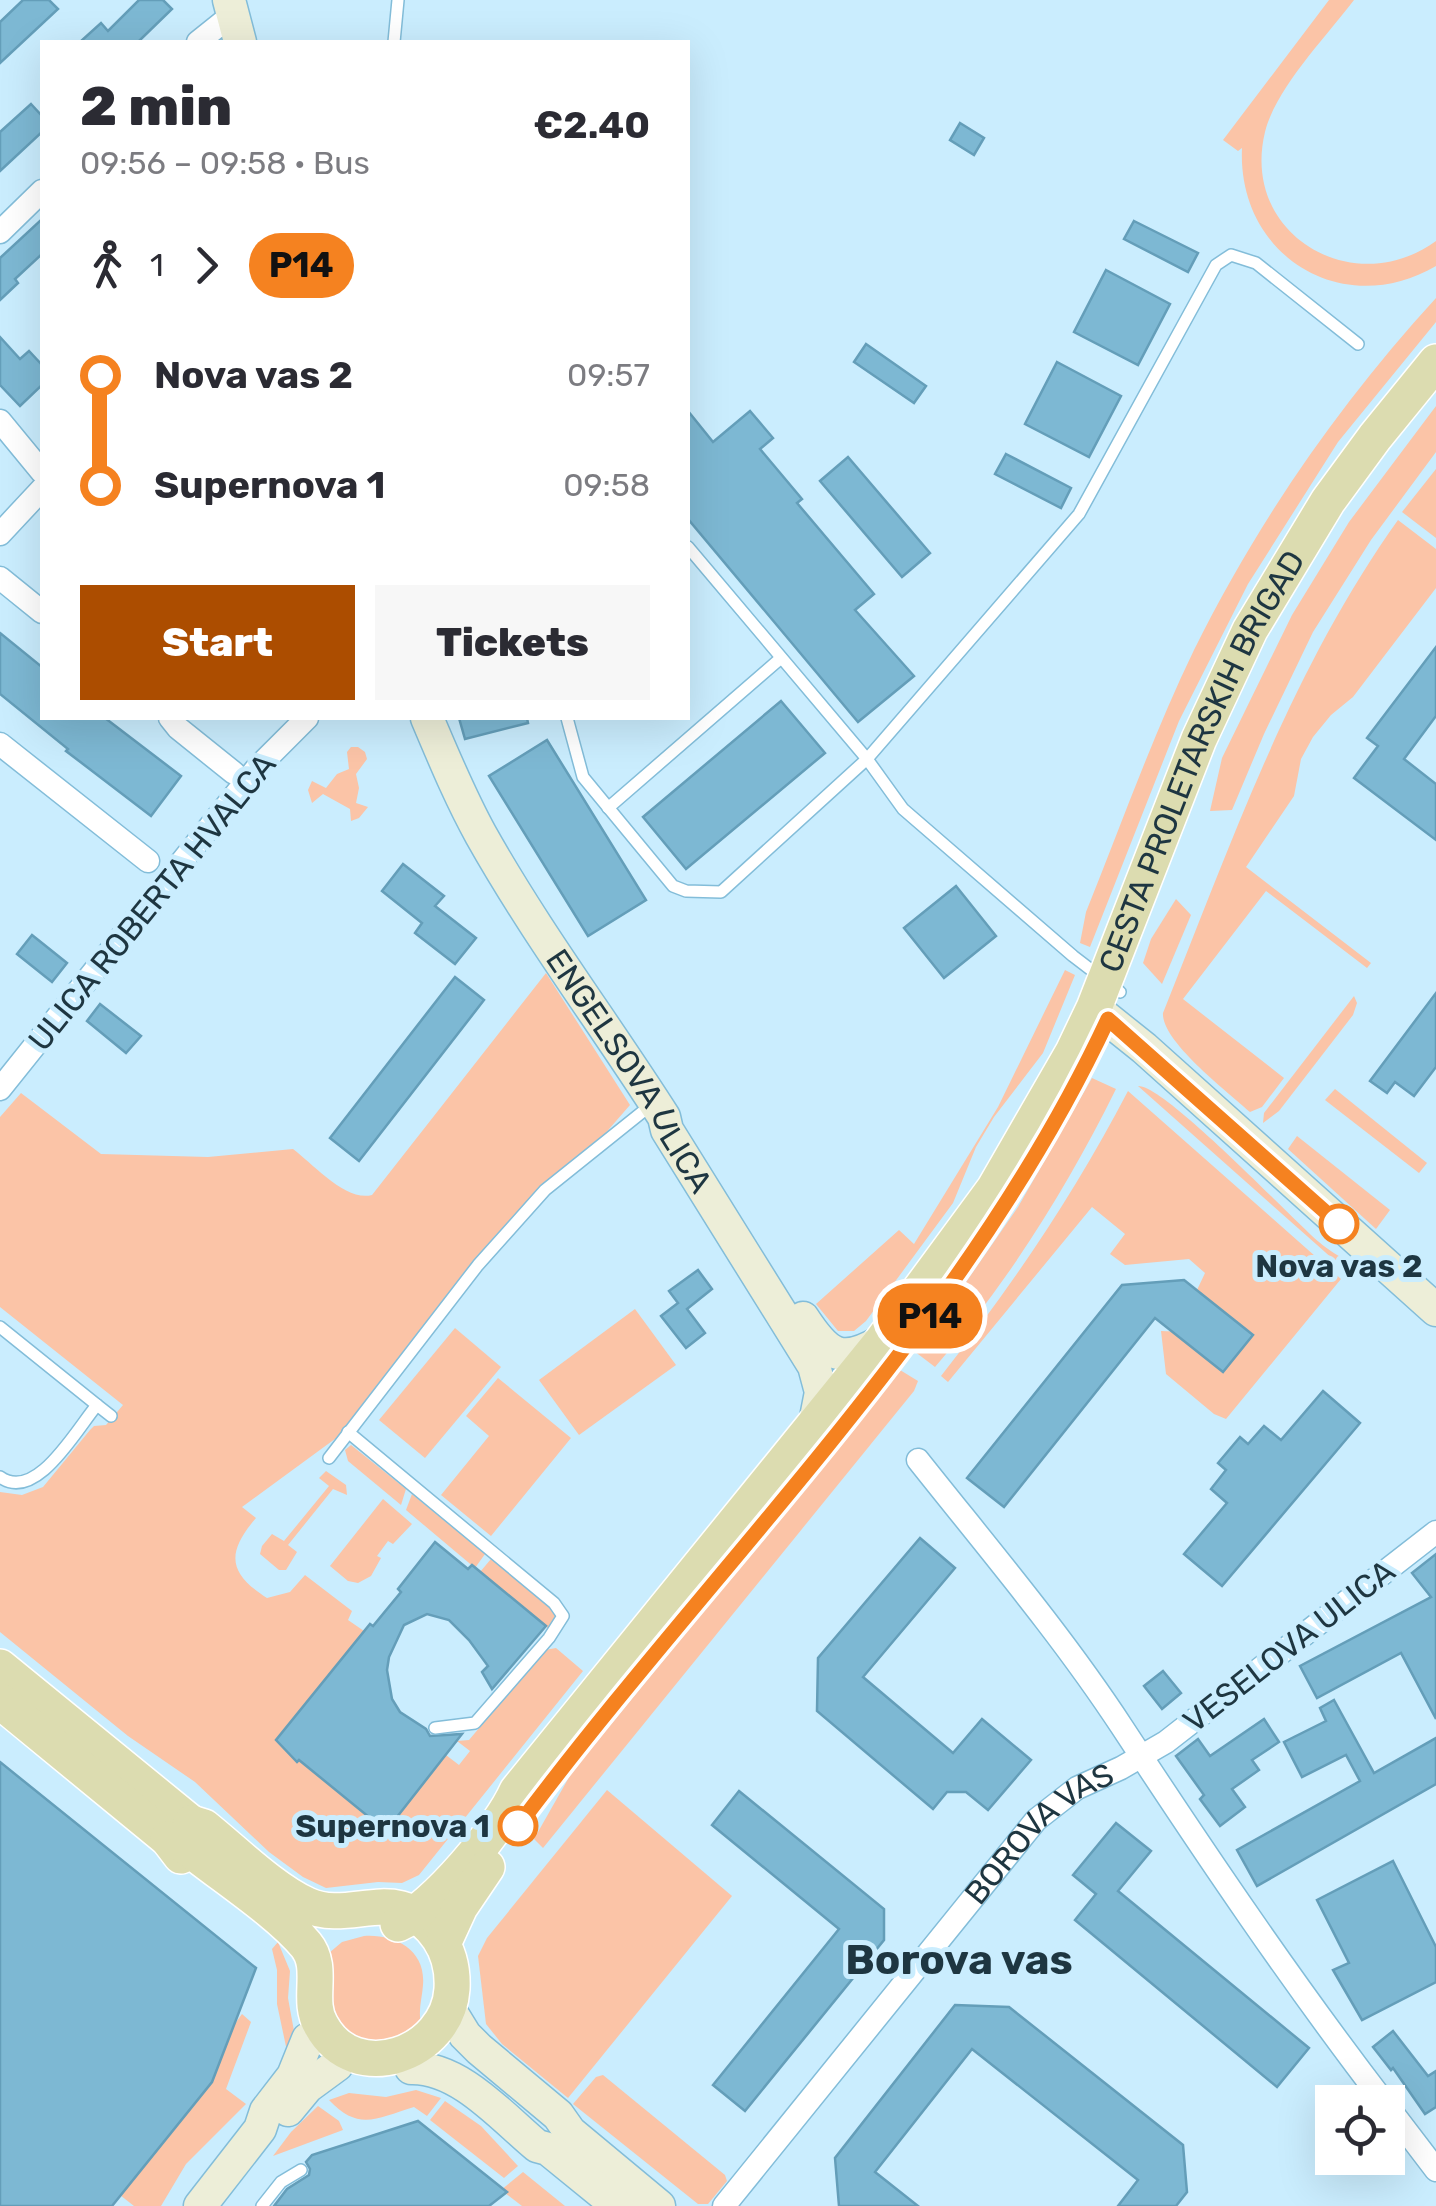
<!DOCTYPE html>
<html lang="en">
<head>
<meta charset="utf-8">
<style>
	body { margin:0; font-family:Rubik,sans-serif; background:#f7f7f7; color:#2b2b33; height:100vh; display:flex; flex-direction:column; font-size:38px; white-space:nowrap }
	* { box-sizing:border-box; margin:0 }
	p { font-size:32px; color:#7c7c81 }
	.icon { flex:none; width:55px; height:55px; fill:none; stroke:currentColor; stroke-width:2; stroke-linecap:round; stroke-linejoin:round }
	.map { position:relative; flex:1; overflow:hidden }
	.drawer { position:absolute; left:40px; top:40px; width:650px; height:680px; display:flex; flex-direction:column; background:#fff; border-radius:0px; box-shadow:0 10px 40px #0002 }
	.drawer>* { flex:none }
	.badge { padding:0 20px; border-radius:32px; font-size:35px; line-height:65px }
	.tools { position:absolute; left:1315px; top:2085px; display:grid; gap:20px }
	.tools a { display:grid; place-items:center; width:90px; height:90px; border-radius:0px; background:#fff; box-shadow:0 10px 40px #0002; font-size:50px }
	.map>.badge { position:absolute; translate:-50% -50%; box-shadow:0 0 0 5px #fff }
	.legs { display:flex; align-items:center; gap:15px; height:110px; padding:0 40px; font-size:32px }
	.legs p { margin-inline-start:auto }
	.overview { display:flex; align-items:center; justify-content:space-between; height:170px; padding:0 40px }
	h1 { font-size:55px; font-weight:800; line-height:75px }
	.action { display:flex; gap:20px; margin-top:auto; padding:20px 40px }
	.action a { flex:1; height:115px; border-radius:0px; background:#ac4d00; color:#fff; font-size:40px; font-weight:800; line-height:115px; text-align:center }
	.action a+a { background:#f7f7f7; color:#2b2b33 }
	ul { padding:0 40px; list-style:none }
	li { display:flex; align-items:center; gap:35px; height:110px; font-size:38px }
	li i { display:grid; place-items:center; width:15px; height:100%; margin:0 12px; background:currentColor }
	li i::after { content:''; width:25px; height:25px; margin:-12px; border:8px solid; border-radius:50%; background:#fff }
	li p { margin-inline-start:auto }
	li:first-child i { background:linear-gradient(#0000 50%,currentColor 0) }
	li:last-child i { background:linear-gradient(currentColor 50%,#0000 0) }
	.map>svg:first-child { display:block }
	.green { fill:#fbc4a7 }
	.building { fill:#7db8d3; stroke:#649eb9; stroke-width:2.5 }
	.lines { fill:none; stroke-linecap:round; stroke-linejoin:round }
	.lane-casing { stroke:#83bdd9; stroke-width:14 }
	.street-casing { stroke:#83bdd9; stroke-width:25 }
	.secondary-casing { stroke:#83bdd9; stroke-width:35 }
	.primary-casing { stroke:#fff; stroke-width:38 }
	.lane { stroke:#fff; stroke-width:11 }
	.street { stroke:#fff; stroke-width:22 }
	.secondary { stroke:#edeed8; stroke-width:32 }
	.primary { stroke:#dcdcb0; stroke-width:35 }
	.line-1-casing { stroke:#fff; stroke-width:22 }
	.line-1 { stroke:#f58220; stroke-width:15 }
	.stop-1-dot { fill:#fff; stroke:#f58220; stroke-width:5 }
	.labels { text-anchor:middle; stroke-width:10; stroke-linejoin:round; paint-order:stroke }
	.street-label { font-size:32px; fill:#1e3641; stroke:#caedfe }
	.stop-label { font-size:32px; font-weight:bold; fill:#1e3641; stroke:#caedfe }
	.district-label { font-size:42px; font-weight:bold; fill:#1e3641; stroke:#caedfe }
</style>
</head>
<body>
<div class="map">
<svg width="1436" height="2206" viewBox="0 0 1436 2206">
	<rect width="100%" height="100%" fill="#caedfe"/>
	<g class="green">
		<path d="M1329,0h25c-28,37 -78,88 -89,132 -25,103 89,169 171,109v25c-94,55 -199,-11 -194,-118l-4,3 -15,-11z"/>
		<path d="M1436,298v24l-98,120 -90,142 -69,137 -89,226 -10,-4 6,-31c35,-87 67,-177 108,-262 64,-129 145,-246 242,-352z"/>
		<polygon points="1436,406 1436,452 1371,540 1313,632 1264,734 1232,810 1210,811 1222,758 1292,615 1349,522"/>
		<polygon points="1436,469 1436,538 1402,512"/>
		<path d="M1398,520l38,29v39l-83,109 -22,18 -18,22 -12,22 -7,37 -48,71 125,96 -4,5 -101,-77 -83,108 101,79 -22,29 -12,5c-21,-19 -89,-71 -87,-99 68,-169 128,-343 235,-493z"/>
		<polygon points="351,747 358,747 365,752 367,759 356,774 359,788 356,803 368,807 359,818 351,821 350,809 323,794 312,803 308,790 312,781 326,788 337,774 349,769 347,752"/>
		<polygon points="1176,899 1191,915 1162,984 1143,963 1151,939"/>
		<polygon points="1065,970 1075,975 1043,1053 994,1117 976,1147 953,1203 866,1321 854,1331 838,1331 816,1304 899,1230 914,1244 998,1107"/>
		<path d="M546,973l84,132 -27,31 -73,63 -35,37 -156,200 -97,71 14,11c-30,35 -28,55 11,80l23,-6 15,-17 47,36 -4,9 16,11 -88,109 21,22 2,-2 87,71 60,-76 13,10 11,-14 -13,-10 12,-1 76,-90 11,-2 27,23 -164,204 -17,8 -24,-1 -52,6 -23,-11 -34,-25 -74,-70 -67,-46 -128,-104v-140l22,3 21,-8 47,-57 4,-4 12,-1 17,-20 -123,-98v-190l21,-24 80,61 107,3 85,-8c20,15 53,53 79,46z"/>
		<polygon points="1354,996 1357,1003 1353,1015 1279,1111 1263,1123 1264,1113"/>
		<path d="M1092,1078l24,11c-49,99 -109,195 -181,278l-21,-16 41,-53 63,-91z"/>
		<path d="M1138,1086c27,-1 152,131 181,156 9,8 21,15 32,21l-2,4 -6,1z"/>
		<polygon points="1335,1089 1427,1163 1419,1173 1325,1100"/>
		<path d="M1128,1091l213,188 -115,140 -12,-5 -48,-40 -5,-43 92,4 -56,-45 8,-17 -16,-14 -64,6 -15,-11 15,-20 -33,-27 -144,175 -7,-6c71,-90 134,-183 187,-285z"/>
		<polygon points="1297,1136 1390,1210 1376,1229 1288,1149"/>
		<polygon points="635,1309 676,1365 579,1435 539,1380"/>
		<polygon points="455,1328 501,1367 425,1458 379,1420"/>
		<polygon points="900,1370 918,1381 914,1391 543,1848 534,1839 572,1772"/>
		<polygon points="498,1378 571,1438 491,1536 441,1495 489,1436 466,1416"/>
		<polygon points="351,1445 406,1489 401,1505 348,1461 345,1450"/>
		<polygon points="326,1471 346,1485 347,1495 333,1489 288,1545 297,1552 286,1570 279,1570 260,1554 262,1546 272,1534 284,1541 329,1486 319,1478"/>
		<polygon points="412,1494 485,1554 475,1568 406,1510"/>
		<polygon points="383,1499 412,1524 393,1544 388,1541 377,1556 381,1558 371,1576 358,1583 348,1581 330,1566"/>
		<polygon points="491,1559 556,1611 559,1615 549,1629 480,1572"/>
		<polygon points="607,1790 732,1896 568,2098 502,2044 486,2024 478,1956 487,1938"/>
		<path d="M364,1936c30,-2 62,13 59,49 -1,14 -5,24 -2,39l-24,16 -36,2 -29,-22 -3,-67 13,-11z"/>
		<polygon points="278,1942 290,1971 288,1998 296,2042 288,2056 277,2004 277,1970 272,1949"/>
		<polygon points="242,2014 251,2022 226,2089 246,2104 186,2164 161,2206 134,2206 120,2195 212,2082 234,2025"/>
		<polygon points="603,2075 725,2175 727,2181 708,2204 698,2204 573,2104 596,2077"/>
		<path d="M416,2090l25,8 -14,18 -13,-9c-37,11 -55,25 -85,-7l20,-7 37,4z"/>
		<polygon points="445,2101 481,2126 518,2166 504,2178 430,2120"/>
		<polygon points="318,2106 339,2121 343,2130 273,2156 291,2132"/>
		<polygon points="523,2172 565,2206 522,2206 501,2190"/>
	</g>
	<g class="building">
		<polygon points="23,0 49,0 58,9 0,63 0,22"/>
		<polygon points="139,0 163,0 172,9 138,42 80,42 101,23 108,31"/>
		<polygon points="31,104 42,116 42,132 0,171 0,132"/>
		<polygon points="960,123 984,138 974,155 950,140"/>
		<polygon points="42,219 42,254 15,279 18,283 0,300 0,258"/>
		<polygon points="1134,221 1198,253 1188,272 1124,239"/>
		<polygon points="1106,270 1170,304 1138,365 1074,332"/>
		<polygon points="0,337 20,359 29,351 42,365 42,385 20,406 0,385"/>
		<polygon points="866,344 926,386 914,403 854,362"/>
		<polygon points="1057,362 1121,396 1089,457 1025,424"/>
		<polygon points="688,411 713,442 750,411 773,438 760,449 802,499 797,503 874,594 855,610 914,676 858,722 688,519"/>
		<polygon points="1006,454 1071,488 1061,508 995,474"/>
		<polygon points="848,457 930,553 902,577 820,481"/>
		<polygon points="0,633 42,667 42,718 105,718 181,776 151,816 66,751 68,749 0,694"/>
		<polygon points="1436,647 1436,716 1404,759 1436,784 1436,840 1354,778 1378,746 1367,738"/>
		<polygon points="781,701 825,753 686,869 643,817"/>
		<polygon points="459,718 527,718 528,723 465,739"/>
		<polygon points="547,740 646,900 588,936 489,776"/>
		<polygon points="403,864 444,896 435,906 476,938 455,964 415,933 422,923 382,891"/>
		<polygon points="956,886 996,936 944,978 904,928"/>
		<polygon points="32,935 67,963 52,982 17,954"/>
		<polygon points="455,977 484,1000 359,1161 330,1138"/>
		<polygon points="1436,993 1436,1067 1414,1096 1395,1082 1387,1093 1370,1081"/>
		<polygon points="100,1004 141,1036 126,1053 87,1021"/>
		<polygon points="698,1270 712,1289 687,1309 705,1333 686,1348 661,1316 678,1303 669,1291"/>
		<polygon points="1184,1280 1253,1335 1223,1372 1155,1318 1004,1507 967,1478 1122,1285"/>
		<polygon points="1323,1391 1360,1423 1222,1586 1184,1554 1227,1503 1211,1489 1226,1470 1218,1463 1240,1437 1248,1444 1264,1426 1281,1440"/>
		<polygon points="920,1538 955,1568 863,1677 953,1753 982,1719 1031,1760 988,1810 966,1792 947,1792 933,1809 817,1711 818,1658"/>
		<polygon points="435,1542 468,1569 472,1565 546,1626 492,1689 482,1672 488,1666 469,1640 449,1620 427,1614 404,1625 389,1657 387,1670 392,1699 400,1712 426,1729 430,1736 462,1734 386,1831 299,1760 297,1762 276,1740 370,1624 373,1626 401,1592 398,1589"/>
		<polygon points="1436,1554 1436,1719 1401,1653 1317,1698 1300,1666 1431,1597 1412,1573"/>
		<polygon points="1163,1671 1181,1693 1162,1709 1144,1686"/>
		<polygon points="1334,1700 1374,1773 1436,1738 1436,1784 1257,1886 1237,1850 1360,1781 1346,1755 1302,1777 1284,1742 1326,1721 1320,1708"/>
		<polygon points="1264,1719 1279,1742 1252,1760 1259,1770 1232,1789 1245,1807 1220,1826 1200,1799 1204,1795 1176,1756 1198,1739 1210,1756"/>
		<polygon points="0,1762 256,1968 212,2082 112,2206 0,2206"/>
		<polygon points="739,1791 884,1909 884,1940 745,2111 713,2085 839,1929 712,1825"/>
		<polygon points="1116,1823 1151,1851 1118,1891 1309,2048 1277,2087 1075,1920 1096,1894 1073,1875"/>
		<polygon points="1393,1861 1436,1947 1436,1982 1362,2020 1333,1970 1349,1963 1317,1900"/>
		<polygon points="955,2005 1009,2007 1183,2145 1187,2192 1176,2206 1118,2206 1138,2180 972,2049 875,2172 918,2206 839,2206 835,2158"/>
		<polygon points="1393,2031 1428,2076 1436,2071 1436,2107 1425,2114 1393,2068 1391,2070 1373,2047"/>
		<polygon points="418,2121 507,2192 489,2206 274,2206 287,2189 309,2175 310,2169 306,2162 312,2155"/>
	</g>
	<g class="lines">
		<g class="lane-casing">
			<g id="lane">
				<polyline points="394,42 398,0"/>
				<polyline points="688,547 867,759 903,809 1073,956 1120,992"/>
				<polyline points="567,718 583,777 673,886 686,891 721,892 867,759 1079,514 1216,265 1231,255 1256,263 1358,344"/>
				<polyline points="608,808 781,658"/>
				<path d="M0,1327l97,78c-21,25 -61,98 -97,72"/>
				<polyline points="97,1405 111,1416"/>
				<polyline points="348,1432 554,1603 563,1616 549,1638 475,1723 435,1728"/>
				<polyline points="329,1458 478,1265 545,1190 651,1105"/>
				<polyline points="262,2206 281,2182 301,2170"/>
			</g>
		</g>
		<g class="street-casing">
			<g id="street">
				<polyline points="198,42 233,14"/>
				<polyline points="0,232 42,191"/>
				<polyline points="0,421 42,472"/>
				<polyline points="0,534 42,489"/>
				<polyline points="0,578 42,612"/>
				<polyline points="170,718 178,728 234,773"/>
				<polyline points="0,744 148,861"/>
				<polyline points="0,1089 256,769 307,718"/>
				<path d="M918,1460c69,87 143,174 204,267 84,128 169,254 262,375"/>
				<polyline points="1388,2107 1436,2170"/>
				<path id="s1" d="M724,2206l312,-386 41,-32 44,-20 45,-26 270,-210"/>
			</g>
		</g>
		<g class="secondary-casing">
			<g id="secondary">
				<polyline points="229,0 240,42"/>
				<path id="s2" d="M427,718c17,40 33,79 54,117 55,98 123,188 183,282l3,13 147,236 7,26 -6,31"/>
				<polyline points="1094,1008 1144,1048 1436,1310"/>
				<path d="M803,1318c25,38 38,47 79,23"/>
				<polyline points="449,2009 465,2035 479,2049 558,2115 570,2132 659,2206"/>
				<path d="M411,2068c49,-1 91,49 126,78l11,3 70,57"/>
				<polyline points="288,2110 307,2087 337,2065"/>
				<polyline points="200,2206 260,2129 266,2111 293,2076 308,2039"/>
			</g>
		</g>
		<g class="primary-casing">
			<g id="primary">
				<polyline points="0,1667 191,1823 204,1841"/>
				<polyline points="0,1701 168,1839 181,1856"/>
				<path d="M168,1839l15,5c35,29 95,67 123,101 19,23 0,55 15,80 34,63 127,29 131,-36 1,-18 -3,-36 -13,-51 -41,-59 -86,-12 -132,-33 -35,-16 -73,-54 -103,-78l-13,-4"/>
				<path id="s3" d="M398,1924c36,-16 103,-96 119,-133l365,-450 112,-152 79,-137 21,-44 105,-269 51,-109 78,-129 47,-64 61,-75"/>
				<polyline points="443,1944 460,1907 487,1867"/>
			</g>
		</g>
		<use href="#lane" class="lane"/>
		<use href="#street" class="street"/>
		<use href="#secondary" class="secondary"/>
		<use href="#primary" class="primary"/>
	</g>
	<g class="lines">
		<g class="line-1-casing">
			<path id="line-1" d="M518,1826c200,-267 448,-502 590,-807l231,205"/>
		</g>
		<use href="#line-1" class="line-1"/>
	</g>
	<g class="stop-1-dot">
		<circle cx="1339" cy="1224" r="18"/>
		<circle cx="518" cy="1826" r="18"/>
	</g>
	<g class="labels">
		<g class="street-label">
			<text dy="11" stroke="none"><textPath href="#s3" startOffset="1425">CESTA PROLETARSKIH BRIGAD</textPath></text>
			<text transform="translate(152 902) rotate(-51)" y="11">ULICA ROBERTA HVALCA</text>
			<text dy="11" stroke="none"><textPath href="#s2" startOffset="408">ENGELSOVA ULICA</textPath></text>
			<text transform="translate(1289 1646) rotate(-38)" y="11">VESELOVA ULICA</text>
			<text dy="11" stroke="none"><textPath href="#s1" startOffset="490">BOROVA VAS</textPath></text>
		</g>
		<g class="stop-label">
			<text x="1339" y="1277">Nova vas 2</text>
			<text x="490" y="1837" text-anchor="end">Supernova 1</text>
		</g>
		<g class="district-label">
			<text x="959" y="1974">Borova vas</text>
		</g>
	</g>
</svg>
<div class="tools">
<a><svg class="icon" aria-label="locate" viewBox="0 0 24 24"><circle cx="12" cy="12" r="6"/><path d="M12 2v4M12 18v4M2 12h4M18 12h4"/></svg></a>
</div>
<b class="badge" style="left:930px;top:1316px;background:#f58220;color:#111">P14</b>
<section class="drawer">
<div class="overview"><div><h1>2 min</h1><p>09:56 – 09:58 · Bus</p></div><b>€2.40</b></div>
<div class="legs"><svg class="icon" aria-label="walk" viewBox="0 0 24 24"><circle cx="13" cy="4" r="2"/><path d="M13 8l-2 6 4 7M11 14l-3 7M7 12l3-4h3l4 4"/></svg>1<svg class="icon" aria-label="forward" viewBox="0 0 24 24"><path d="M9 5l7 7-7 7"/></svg><b class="badge" style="background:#f58220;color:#111">P14</b></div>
<ul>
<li><i style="color:#f58220"></i><b>Nova vas 2</b><p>09:57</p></li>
<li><i style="color:#f58220"></i><b>Supernova 1</b><p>09:58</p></li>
</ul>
<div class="action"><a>Start</a><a>Tickets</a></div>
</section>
</div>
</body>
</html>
